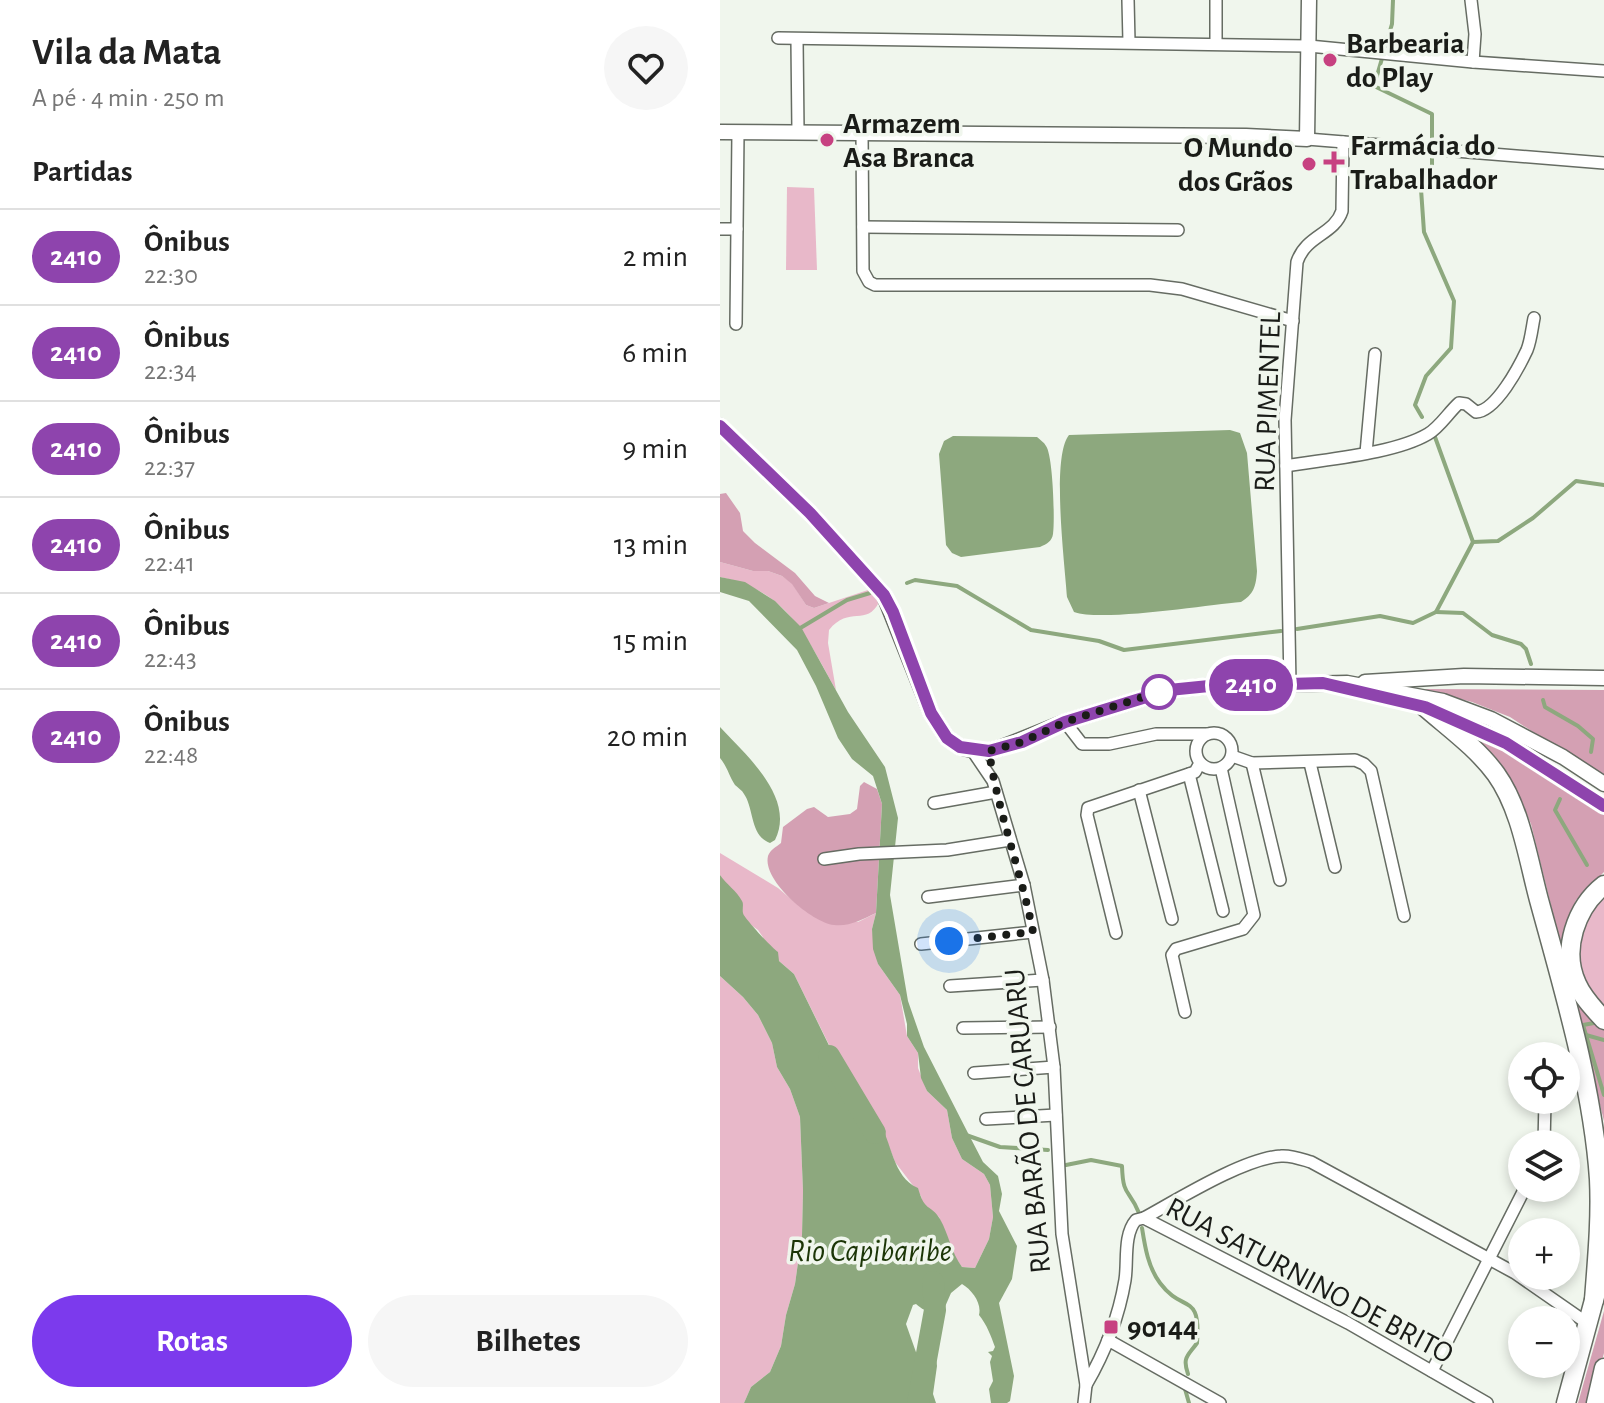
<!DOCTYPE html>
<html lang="pt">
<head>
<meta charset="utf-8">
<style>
	body { margin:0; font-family:"Alegreya Sans",sans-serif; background:#f6f6f6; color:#222; height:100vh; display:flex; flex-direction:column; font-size:30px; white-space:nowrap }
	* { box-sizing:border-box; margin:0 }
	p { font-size:26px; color:#767676 }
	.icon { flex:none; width:44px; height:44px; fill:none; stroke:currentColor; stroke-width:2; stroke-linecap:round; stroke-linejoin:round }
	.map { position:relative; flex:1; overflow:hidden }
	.panel { display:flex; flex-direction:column; background:#fff; width:720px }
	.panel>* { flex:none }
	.badge { padding:0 16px; border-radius:26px; font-size:28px; line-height:52px }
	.tools { position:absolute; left:788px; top:1042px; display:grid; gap:16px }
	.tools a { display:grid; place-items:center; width:72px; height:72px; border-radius:50%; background:#fff; box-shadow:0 4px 12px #0003; font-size:40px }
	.you { position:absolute; width:40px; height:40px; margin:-20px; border:6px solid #fff; border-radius:50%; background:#1a73e8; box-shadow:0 0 0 12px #1a73e833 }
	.map>.badge { position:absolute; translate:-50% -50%; box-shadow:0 0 0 4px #fff }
	h2 { padding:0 32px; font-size:30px; line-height:72px }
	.round { display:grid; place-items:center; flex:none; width:84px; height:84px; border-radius:42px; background:#f6f6f6 }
	.summary { display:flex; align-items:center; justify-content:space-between; height:136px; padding:0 32px }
	h1 { font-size:38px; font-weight:700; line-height:60px }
	.cta { display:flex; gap:16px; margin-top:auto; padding:16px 32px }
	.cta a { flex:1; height:92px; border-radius:48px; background:#7c3aed; color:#fff; font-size:32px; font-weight:700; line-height:92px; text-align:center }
	.cta a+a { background:#f6f6f6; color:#222 }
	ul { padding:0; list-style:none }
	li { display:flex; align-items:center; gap:24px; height:96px; padding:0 32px; border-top:2px solid #e0e0e0 }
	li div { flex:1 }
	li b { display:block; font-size:30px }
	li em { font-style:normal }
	li .badge { min-width:88px; font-weight:700; text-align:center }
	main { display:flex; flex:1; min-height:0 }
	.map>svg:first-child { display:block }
	.green { fill:#e8b8c9 }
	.forest { fill:#d4a0b3 }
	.water { fill:#8da87e }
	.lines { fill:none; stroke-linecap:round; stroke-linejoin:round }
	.stream { stroke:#8da87e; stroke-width:4 }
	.river { stroke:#8da87e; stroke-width:22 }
	.minor-casing { stroke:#666c63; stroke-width:14 }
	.tertiary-casing { stroke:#666c63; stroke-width:17 }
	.trunk-casing { stroke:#666c63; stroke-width:21 }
	.minor { stroke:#fff; stroke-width:11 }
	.tertiary { stroke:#fff; stroke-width:14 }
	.trunk { stroke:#fff; stroke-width:18 }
	.line-casing { stroke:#fff; stroke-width:18 }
	.line { stroke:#8e44ad; stroke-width:12 }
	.walk { stroke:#1a1c18; stroke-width:8; stroke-dasharray:0 14.4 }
	.poi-dot { fill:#c74181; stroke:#f0f6ed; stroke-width:3 }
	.stop-dot { fill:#fff; stroke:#8e44ad; stroke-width:4 }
	.labels { text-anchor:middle; stroke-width:7; stroke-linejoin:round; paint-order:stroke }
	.poi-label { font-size:30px; font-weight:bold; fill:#1a1c18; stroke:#f0f6ed; text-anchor:start }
	.street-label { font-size:30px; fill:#1a1c18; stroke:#f0f6ed }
	.water-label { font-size:32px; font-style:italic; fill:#1b3506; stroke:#f0f6ed }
</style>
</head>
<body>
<main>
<section class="panel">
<div class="summary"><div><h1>Vila da Mata</h1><p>A pé · 4 min · 250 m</p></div><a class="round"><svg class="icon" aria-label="heart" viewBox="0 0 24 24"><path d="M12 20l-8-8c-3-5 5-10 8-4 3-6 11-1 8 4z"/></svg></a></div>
<h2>Partidas</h2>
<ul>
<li><span class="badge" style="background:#8e44ad;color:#fff">2410</span><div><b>Ônibus</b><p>22:30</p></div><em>2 min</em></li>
<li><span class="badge" style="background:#8e44ad;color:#fff">2410</span><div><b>Ônibus</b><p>22:34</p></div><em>6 min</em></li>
<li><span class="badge" style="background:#8e44ad;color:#fff">2410</span><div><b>Ônibus</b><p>22:37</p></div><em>9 min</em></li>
<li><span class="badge" style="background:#8e44ad;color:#fff">2410</span><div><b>Ônibus</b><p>22:41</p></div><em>13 min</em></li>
<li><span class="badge" style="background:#8e44ad;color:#fff">2410</span><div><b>Ônibus</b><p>22:43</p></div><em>15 min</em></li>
<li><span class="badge" style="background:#8e44ad;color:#fff">2410</span><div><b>Ônibus</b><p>22:48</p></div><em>20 min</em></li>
</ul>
<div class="cta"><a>Rotas</a><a>Bilhetes</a></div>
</section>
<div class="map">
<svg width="884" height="1403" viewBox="0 0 884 1403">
	<rect width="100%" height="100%" fill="#f0f6ed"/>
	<g class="green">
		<polygon points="67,187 94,188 97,270 66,270"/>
		<path d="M0,562l33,9h15l14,5 10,7 14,22 8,3 57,-19 8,13c-12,25 -30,3 -50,28l-1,13 8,47c-31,-55 -48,-99 -116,-113z"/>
		<polygon points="0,853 58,888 78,905 138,922 156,913 152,929 158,964 180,995 187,1036 198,1053 198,1068 207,1091 227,1110 232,1138 242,1159 264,1174 270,1185 273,1217 269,1239 255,1268 242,1267 235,1257 219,1217 203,1205 201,1196 175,1162 159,1121 143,1107 138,1113 125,1094 124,1075 74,974 59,961 38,930 27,922 0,875"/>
		<path d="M884,893v118c-21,-25 -32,-55 -22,-87 4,-11 15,-22 22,-31z"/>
		<polygon points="0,976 23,997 38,1015 52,1043 57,1067 70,1089 80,1117 83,1191 82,1235 75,1284 66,1315 61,1346 50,1372 31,1387 24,1403 0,1403"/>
	</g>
	<g class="forest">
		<polygon points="6,493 20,513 23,531 35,543 75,573 95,596 109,603 94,608 86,605 72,584 62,576 48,571 33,571 0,562 0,494"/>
		<polygon points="703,689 884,690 884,778 790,717 752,702"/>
		<path d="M746,730l75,43 63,41v58l-28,28 -11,33 39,94v94l-73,-297c-17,-39 -32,-66 -65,-94z"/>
		<path d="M144,782l13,7 5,15 -6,109c-13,6 -27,14 -42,12 -21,-2 -72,-44 -66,-69 2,-6 8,-9 13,-13l2,-16 24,-18 7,-2 14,10 22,-3 7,-5 3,-23z"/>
		<polygon points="884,1311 884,1353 870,1403 858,1403"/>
	</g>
	<g class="water">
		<path d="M510,430l10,3 7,20 10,118c-1,15 -3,23 -16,31 -35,3 -139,20 -167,10l-7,-15c-2,-32 -16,-140 2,-162z"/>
		<path d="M233,436l84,1c3,3 7,5 9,9 7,9 9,75 7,88 -1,7 -6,10 -13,13l-79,10 -9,-4 -6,-8 -7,-91 5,-13z"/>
		<path d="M0,577l25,5 30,19 26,26 47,85 37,55 13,51 -8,77 18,106 16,46 45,88 14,27 15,14 4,18 -3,17 18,35 -5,33 -13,24 15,73 -4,25 -3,2h-16l-2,-14 4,-8 -3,-19 2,-6 -4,-4 5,-1 2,-4c-4,-11 -8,-22 -16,-32 3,-12 -7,-25 -17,-31l-11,9 -7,16c-12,5 -19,3 -28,-5l-3,1 -7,19 11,31h7l2,-9h6l2,-4 3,24 -4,28 3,9h-192l7,-16 19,-15 11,-26 5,-31 9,-31 7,-49 1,-44 -3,-74 -10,-28 -13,-22 -5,-24 -14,-28 -15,-18 -23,-21v-101c6,9 17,16 22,26 2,3 0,8 1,12 0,4 30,36 35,39l1,9 15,13 50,102 1,18 13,19 5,-7c5,5 12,9 15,14 14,21 14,57 40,68 7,25 12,15 22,31 9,16 11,33 22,48l13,1 14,-29 4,-22 -3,-32 -6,-11 -22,-15 -10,-21 -5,-28 -20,-19 -6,-13 -3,-25 -11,-17v-12l-7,-29 -22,-31 -5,-15 -1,-20 4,-16 6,-109 -9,-28 -21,-17 -14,-21 -22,-52 -19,-36 -48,-49 -29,-9z"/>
		<path d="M0,727c26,28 76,71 55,113l-5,3c-20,-7 -16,-35 -26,-49 -2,-4 -6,-6 -9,-9 -6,-9 -7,-17 -15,-27z"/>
	</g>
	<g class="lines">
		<g class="stream">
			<polyline points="673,0 672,24 654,86 712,114 712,173 701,189 704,232 734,301 731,348 706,376 695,405 702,417"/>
			<polyline points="715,437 753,542"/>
			<polyline points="187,583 195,580 237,586 311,630 379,641 404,650 561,631"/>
			<polyline points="716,612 743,613 772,635 801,644 806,649 811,664"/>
			<polyline points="577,629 660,616 693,623 716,612 753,542 778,541 813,518 856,481 884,485"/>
			<polyline points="77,630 127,600 150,593"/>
			<polyline points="823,700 825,707 858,726 873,739 871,752"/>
			<polyline points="840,799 835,810 867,865"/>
			<polyline points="874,1023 863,1025 884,1095"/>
			<polyline points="866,1035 884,1040"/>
			<polyline points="246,1135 280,1147 328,1150"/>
			<path d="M346,1165l25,-5 31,6c1,32 7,22 17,47"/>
			<path d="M422,1228c3,19 6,39 18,55 23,31 41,8 37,60 -9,13 -15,14 -9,31"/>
			<polyline points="465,1389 469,1403"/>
		</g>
		<g class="river">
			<polyline points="109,1056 155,1133"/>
			<polyline points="198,1403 215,1310 213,1282"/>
		</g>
		<g class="minor-casing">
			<g id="minor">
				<polyline points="408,0 409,42"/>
				<polyline points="496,0 496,44"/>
				<polyline points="751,0 755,34 753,62"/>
				<polyline points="58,38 589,46 753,62 884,71"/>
				<polyline points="77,40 78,132"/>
				<polyline points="142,133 143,271 149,282 155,285 430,285 462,289 573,321"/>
				<polyline points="587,139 884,163"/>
				<polyline points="143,227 458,230"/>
				<polyline points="0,229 17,229"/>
				<polyline points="16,324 18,132"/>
				<polyline points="646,453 655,354"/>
				<path d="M566,466c40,-7 108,-12 142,-32 12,-7 20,-21 31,-31l7,1 10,8c20,-1 43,-45 51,-62 4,-10 5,-22 7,-32"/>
				<path d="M570,684l-5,-264 12,-158c9,-27 37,-27 45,-51l1,-69"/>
				<polyline points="345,722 362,744 389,744 436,734 487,734"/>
				<circle cx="494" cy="751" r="18"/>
				<polyline points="252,750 273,781 304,885 323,980 334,1067 342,1234 366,1385 364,1403"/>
				<polyline points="512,756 532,763 635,760 644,764 651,771 684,916"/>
				<polyline points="532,763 560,880"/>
				<polyline points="590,763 615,867"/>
				<polyline points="469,774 503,911"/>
				<polyline points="419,790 452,919"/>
				<polyline points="214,803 276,792"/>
				<polyline points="104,859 139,854 227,850 290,840"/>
				<polyline points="208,897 304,885"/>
				<polyline points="396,933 367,815 368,808 475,772 480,763"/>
				<polyline points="201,944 313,932"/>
				<polyline points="230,986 323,980"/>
				<polyline points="465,1012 452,955 456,949 523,929 534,915 501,768"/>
				<polyline points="243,1028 330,1027"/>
				<polyline points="254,1073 334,1067"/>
				<polyline points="266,1119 336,1115"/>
				<polyline points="824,1144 825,1100"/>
				<path d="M424,1218c33,-18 100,-60 137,-62 10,-1 20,3 30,6l204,111 72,50"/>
				<polyline points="388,1340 500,1403"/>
				<polyline points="712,1371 805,1188"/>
				<path d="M366,1385c18,-31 33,-69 39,-105 3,-18 -2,-45 11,-60l8,-2 204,105 139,80"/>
			</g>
		</g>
		<g class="tertiary-casing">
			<g id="tertiary">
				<polyline points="0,132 526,136 587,139 589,0"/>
				<polyline points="0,426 90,513 164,595 211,713 227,738 240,747 252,750 269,751 280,748 345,722 449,690 489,686 627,683 723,701 771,719 843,757 884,784"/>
				<polyline points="645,682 744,676 884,678"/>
				<polyline points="720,714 786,743 884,806"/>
			</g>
		</g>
		<g class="trunk-casing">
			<g id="trunk">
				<path d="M705,707c24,21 52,41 71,67 25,35 32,85 43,126 24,88 54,188 60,279 2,40 -2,81 -5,121"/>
				<path d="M884,885c-28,22 -43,65 -27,99 6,14 17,25 27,36"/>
				<polyline points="846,1403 877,1289"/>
				<polyline points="876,1403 884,1368"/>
			</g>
		</g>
		<use href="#minor" class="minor"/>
		<use href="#tertiary" class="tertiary"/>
		<use href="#trunk" class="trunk"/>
	</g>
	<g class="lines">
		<g class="line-casing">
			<polyline id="line" points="0,426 90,513 164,595 173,612 211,713 227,738 240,747 269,751 302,742 345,722 449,690 489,686 603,683 705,707 786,743 884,806"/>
		</g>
		<use href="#line" class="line"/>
		<path class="walk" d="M229,941l84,-9c-12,-61 -35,-119 -44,-181l33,-9 43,-20 94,-30"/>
	</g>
	<g class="poi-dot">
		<circle cx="610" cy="60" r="8"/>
		<circle cx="107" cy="140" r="8"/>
		<path d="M610 150h8v8h8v8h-8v8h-8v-8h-8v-8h8z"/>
		<circle cx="589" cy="164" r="8"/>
		<rect x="383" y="1319" width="16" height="16" rx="4"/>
	</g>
	<circle class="stop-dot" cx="439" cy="692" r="16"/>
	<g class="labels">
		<g class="poi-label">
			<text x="626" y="53">Barbearia<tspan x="626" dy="34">do Play</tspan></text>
			<text x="123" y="133">Armazem<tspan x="123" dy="34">Asa Branca</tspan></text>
			<text x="630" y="155">Farmácia do<tspan x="630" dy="34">Trabalhador</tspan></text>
			<text x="573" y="157" text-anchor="end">O Mundo<tspan x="573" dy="34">dos Grãos</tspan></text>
			<text x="407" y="1337">90144</text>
		</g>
		<g class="street-label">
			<text transform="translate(547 402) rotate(-88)" y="10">RUA PIMENTEL</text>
			<text transform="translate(307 1121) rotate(-95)" y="10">RUA BARÃO DE CARUARU</text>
			<text transform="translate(590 1280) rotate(28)" y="10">RUA SATURNINO DE BRITO</text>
		</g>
		<g class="water-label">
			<text x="150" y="1261">Rio Capibaribe</text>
		</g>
	</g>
</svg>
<div class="tools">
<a><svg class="icon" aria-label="locate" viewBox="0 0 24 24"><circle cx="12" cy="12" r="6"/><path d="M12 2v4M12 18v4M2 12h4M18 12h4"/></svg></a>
<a><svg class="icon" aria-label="layers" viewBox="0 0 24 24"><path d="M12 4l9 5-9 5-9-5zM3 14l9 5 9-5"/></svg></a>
<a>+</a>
<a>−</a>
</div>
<div class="you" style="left:229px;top:941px"></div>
<b class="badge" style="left:531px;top:685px;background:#8e44ad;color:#fff">2410</b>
</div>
</main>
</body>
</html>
